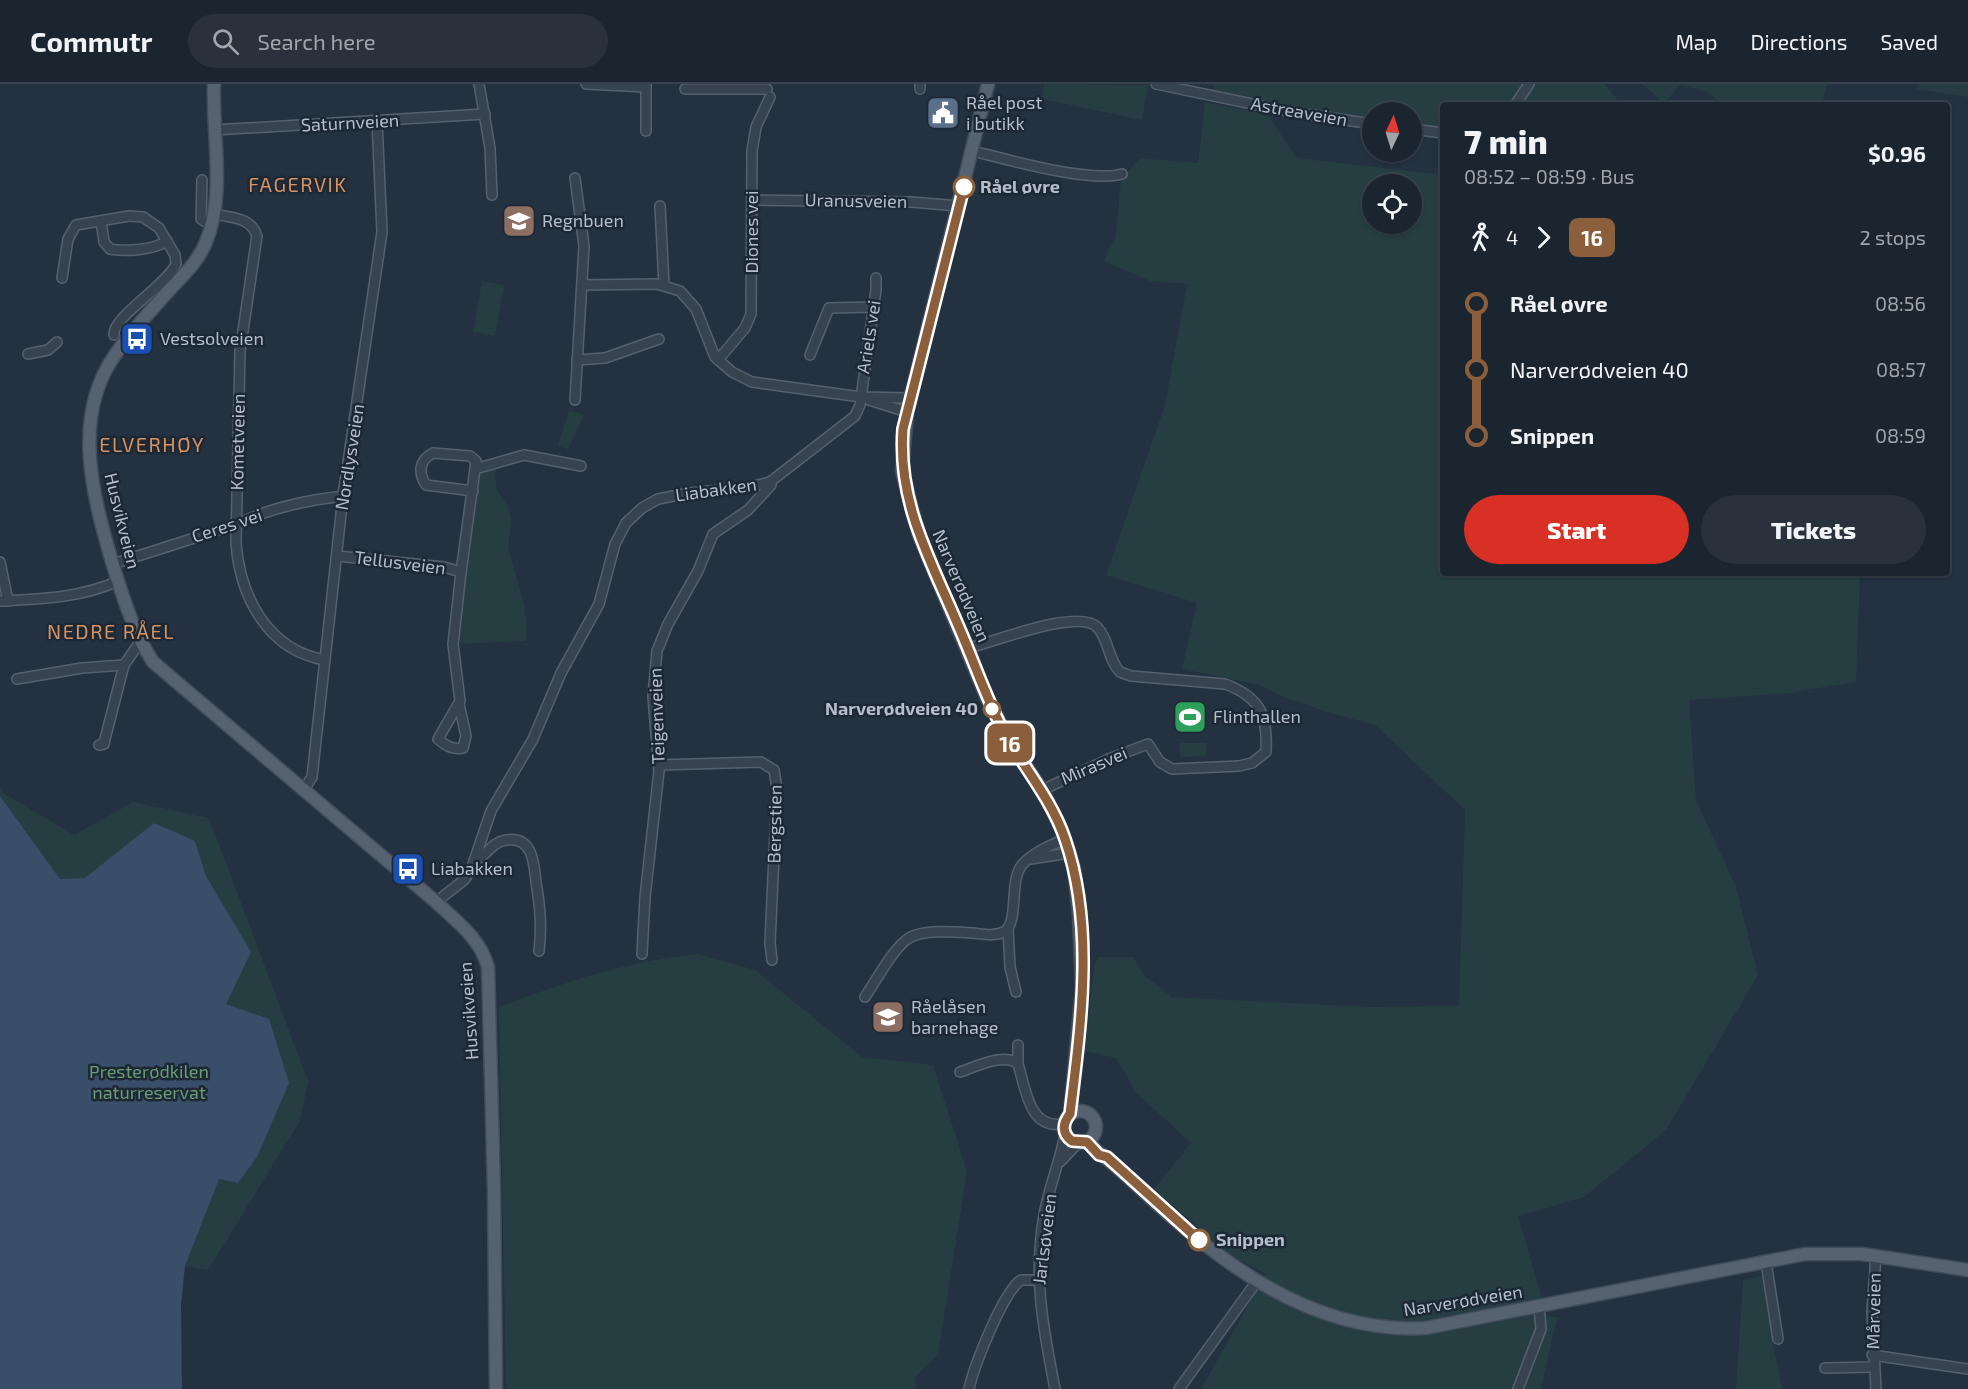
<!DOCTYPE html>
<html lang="en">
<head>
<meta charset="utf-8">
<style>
	body { margin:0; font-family:"Exo 2",sans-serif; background:#28313c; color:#f1f3f6; height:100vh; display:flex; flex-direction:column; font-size:22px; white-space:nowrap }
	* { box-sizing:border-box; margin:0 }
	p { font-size:20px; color:#a0a5ab }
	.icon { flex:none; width:33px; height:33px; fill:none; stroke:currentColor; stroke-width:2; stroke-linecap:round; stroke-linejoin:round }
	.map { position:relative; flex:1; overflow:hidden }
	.panel { position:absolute; left:1440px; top:18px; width:510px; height:474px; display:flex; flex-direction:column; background:#1b2530; border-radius:6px; box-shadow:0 2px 4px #0004,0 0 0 2px #39424c }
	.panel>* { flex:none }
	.badge { padding:0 12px; border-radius:9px; font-size:21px; line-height:39px }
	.needle { width:39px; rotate:4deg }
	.buttons { position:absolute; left:1362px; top:18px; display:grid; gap:12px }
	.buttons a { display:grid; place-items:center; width:60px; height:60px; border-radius:50%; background:#1b2530; box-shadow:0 2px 4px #0004,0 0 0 2px #39424c; font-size:30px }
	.map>.badge { position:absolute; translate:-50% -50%; box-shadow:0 0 0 3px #fff }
	.legs { display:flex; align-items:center; gap:9px; height:66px; padding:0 24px; font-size:20px }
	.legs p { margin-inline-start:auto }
	.headline { display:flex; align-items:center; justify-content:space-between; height:102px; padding:0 24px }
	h1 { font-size:33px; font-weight:800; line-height:45px }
	.button { display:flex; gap:12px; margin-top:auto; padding:12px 24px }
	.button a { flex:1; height:69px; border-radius:36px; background:#d93025; color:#fff; font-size:24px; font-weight:800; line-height:69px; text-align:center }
	.button a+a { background:#28313c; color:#f1f3f6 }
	ul { padding:0 24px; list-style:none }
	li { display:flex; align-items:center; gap:21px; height:66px; font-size:22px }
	li i { display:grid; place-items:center; width:9px; height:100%; margin:0 8px; background:currentColor }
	li i::after { content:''; width:15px; height:15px; margin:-8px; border:4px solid; border-radius:50%; background:#1b2530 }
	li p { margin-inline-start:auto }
	li:first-child i { background:linear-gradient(#0000 50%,currentColor 0) }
	li:last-child i { background:linear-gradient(currentColor 50%,#0000 0) }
	header { display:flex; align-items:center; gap:36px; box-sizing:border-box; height:84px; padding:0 30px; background:#1b2530; border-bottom:2px solid #39424c }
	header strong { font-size:28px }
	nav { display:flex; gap:33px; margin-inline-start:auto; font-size:21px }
	.search { width:420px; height:54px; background:#28313c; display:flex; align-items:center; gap:15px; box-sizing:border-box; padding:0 21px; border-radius:33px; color:#a0a5ab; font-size:22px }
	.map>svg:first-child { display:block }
	.green { fill:#263e41; fill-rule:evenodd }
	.water { fill:#394e69 }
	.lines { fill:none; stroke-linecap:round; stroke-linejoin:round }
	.minor-casing { stroke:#56616d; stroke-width:12 }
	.major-casing { stroke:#424c59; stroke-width:15 }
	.minor { stroke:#384350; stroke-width:9 }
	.major { stroke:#566270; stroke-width:12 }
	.line-1-casing { stroke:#fff; stroke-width:14 }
	.line-1 { stroke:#8b5e3c; stroke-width:9 }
	.stop-1-dot { fill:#fff; stroke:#8b5e3c; stroke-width:3 }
	.labels { text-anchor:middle; stroke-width:5; stroke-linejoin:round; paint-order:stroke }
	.poi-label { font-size:18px; fill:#b5beca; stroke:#1d2835; text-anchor:start }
	.street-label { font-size:18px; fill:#b5beca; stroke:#1d2835 }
	.stop-label { font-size:18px; font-weight:bold; fill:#b5beca; stroke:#1d2835; text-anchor:start }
	.park-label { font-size:18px; fill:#6b9c76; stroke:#1d2835 }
	.neighbourhood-label { font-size:20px; letter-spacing:1.5px; fill:#d89362; stroke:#1d2835 }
</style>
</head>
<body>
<header>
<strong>Commutr</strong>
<div class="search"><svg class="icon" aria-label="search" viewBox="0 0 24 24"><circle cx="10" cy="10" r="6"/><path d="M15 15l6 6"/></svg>Search here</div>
<nav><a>Map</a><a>Directions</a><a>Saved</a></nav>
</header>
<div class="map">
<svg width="1968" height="1305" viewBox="0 0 1968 1305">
	<rect width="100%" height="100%" fill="#243140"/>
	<g class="green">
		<polygon points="1044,0 1148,1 1142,36 1042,15"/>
		<polygon points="1213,0 1605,0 1622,21 1443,21 1443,46 1412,42 1412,28 1372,28 1372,36 1288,24 1212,8"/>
		<polygon points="1642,0 1828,0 1821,21 1724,21 1706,7 1680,1 1667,16 1662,17"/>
		<polygon points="1918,0 1968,0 1968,13 1917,5"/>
		<path d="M1205,18l62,12 30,44 146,17v398h417l-4,109 -67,11 -100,7 7,100 40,87 22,88 -92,155 -82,67 -66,19 29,100 10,1 -16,72h-340l65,-115 -36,-19 -76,-66 37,-46 -55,-51 -20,-34 -31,-7 9,-86 5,-8h34l12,19 27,21 201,10 86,-1 6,-196 -90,-85 -48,-13 -46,-16 -21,-11 -78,-16 15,-66 -91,-28 59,-170 22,-121 -37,-3 -46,-20 12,-26 5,-56 19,-21 58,5zM1372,100h40v40h-40z"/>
		<polygon points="482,197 504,201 495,252 473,248"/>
		<polygon points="569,326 584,331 568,365 558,361"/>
		<path d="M496,383c-3,32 8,24 14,47 3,12 -3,25 -1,37 7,27 21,61 17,90l-65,3 -4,-6 21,-164z"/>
		<polygon points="1179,659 1206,659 1206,672 1180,673"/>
		<polygon points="0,703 3,709 74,751 133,718 209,734 308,997 300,1037 208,1186 0,1148"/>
		<path d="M698,870l57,16 107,87 71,8 34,106 -29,184 -24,23 2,11h-410l-7,-382c70,-26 124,-45 199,-53z"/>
		<polygon points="1767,1191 1773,1259 1782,1305 1736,1305 1743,1196"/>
	</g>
	<polygon class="water" points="0,712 60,795 85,794 154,739 195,757 206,792 251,868 226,920 269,935 289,999 257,1073 238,1099 219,1095 185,1182 181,1220 182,1305 0,1305"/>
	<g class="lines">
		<g class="minor-casing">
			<g id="minor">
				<polyline points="479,0 490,64 492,111"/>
				<polyline points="586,0 646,3"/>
				<polyline points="646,0 646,47"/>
				<polyline points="1156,0 1286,27 1372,40"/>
				<polyline points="685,5 767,5"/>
				<polyline points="920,5 920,0"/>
				<polyline points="1515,21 1529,0"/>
				<polyline points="1412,45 1443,49"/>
				<polyline points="214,46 485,30"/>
				<path d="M973,67c36,9 116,32 149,23"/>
				<polyline points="202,96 201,135 212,142"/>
				<polyline points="752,116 911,118 959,122"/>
				<polyline points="660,122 664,201"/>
				<path d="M214,130c18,4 37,3 43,22l-17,115 -4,192c4,53 31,107 89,117"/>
				<path d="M101,137l3,21 6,7c16,3 43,1 57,-8"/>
				<path d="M62,194l6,-39 8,-14 53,-9 14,1 16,11 16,27 1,9c-10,22 -64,53 -62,71"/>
				<polyline points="582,201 657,200 680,207 696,225 715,273 732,288 752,298 861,313 910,314"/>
				<polyline points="28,270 48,266 57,258"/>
				<polyline points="810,271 829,224 874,223"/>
				<polyline points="577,276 605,274 659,255"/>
				<polyline points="718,276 745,244 751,230 752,67 756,43 770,13"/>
				<polyline points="575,316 584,162 575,94"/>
				<polyline points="869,316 907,328"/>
				<polyline points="475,385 524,371 581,382"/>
				<path d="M337,472l107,11 17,5 -8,72 7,57 -22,38c8,7 15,11 25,9l3,-12 -7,-32"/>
				<polyline points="0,478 8,517"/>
				<path d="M113,480l125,-40c31,-16 71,-24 105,-28"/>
				<path d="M461,488l14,-103 1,-8 -6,-5 -37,-3c-14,7 -15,20 -7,32l47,6"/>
				<path d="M0,517c40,-2 81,-3 118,-20"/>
				<path d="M968,564c26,-6 110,-40 129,-21 12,12 11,33 23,45l11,4 94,8c35,13 43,31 41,68l-14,11 -13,3 -67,3 -12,-7 -12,-18 -37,14 -69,32"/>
				<polyline points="17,595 82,584 124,581"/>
				<polyline points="99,661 104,660 105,655 124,581 140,558"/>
				<polyline points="659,681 761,678 774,686 777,705 770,859 772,876"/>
				<polyline points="303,707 312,693 343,412 382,148 377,37"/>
				<polyline points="1031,775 1069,769"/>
				<path d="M476,776c11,-5 16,-18 30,-20 27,-4 28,23 30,42 4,24 6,44 3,69"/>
				<polyline points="436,818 464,796 471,786 491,727 533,655 561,589 599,520 615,460 626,439 642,424 658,415 689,409 750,403 770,398 855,332 860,321 876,206 876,194"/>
				<polyline points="1008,844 1010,883 1016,908"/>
				<polyline points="642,870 645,813 659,687 653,612 657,567 668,540 698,487 713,450 748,426 771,401 770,398"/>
				<path d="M865,913c11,-16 28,-49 44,-59 16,-9 46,-6 64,-5 10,1 23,4 32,-2 14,-10 4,-51 17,-66 10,-12 29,-20 43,-26"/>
				<polyline points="1018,980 1018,961"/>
				<path d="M960,988c15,-5 44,-20 58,-8 8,26 11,66 46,60"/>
				<polyline points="1060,1078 1078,1059"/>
				<polyline points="1876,1171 1872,1229 1876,1305"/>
				<polyline points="1766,1178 1778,1255"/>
				<polyline points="1872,1271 1968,1285"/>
				<polyline points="1825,1284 1873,1283"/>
				<path d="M969,1305c5,-23 34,-97 52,-109h17"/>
				<path d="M1055,1305c-12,-62 -22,-111 -11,-174 5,-28 16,-54 21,-81"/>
				<polyline points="1179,1305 1257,1197"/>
				<polyline points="1518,1305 1541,1245 1539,1223"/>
			</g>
		</g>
		<g class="major-casing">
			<g id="major">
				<path d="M214,0c-2,51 12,110 -8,158 -8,21 -27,37 -42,54 -17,19 -35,38 -49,59 -44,62 -22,141 -3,207 11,35 21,69 41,100l283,240c21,20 44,36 52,65l6,223 2,199"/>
				<polyline points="988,0 907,328 902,387 919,451 986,612 1011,660 1042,706 1061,744 1074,784 1079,831 1082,904 1070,1030"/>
				<circle cx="1080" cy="1043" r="16"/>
				<path d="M1087,1057c13,14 27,23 41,36 82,78 179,158 298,151l379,-74h57l106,16"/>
			</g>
		</g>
		<use href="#minor" class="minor"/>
		<use href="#major" class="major"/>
	</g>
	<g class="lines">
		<g class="line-1-casing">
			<path id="line-1" d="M964,103l-61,242c-6,76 30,135 58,203 15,35 27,71 45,104 20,34 46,65 59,103 30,87 16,185 5,275 -8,10 -8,20 2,27l15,1 12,13 8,2 92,83"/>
		</g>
		<use href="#line-1" class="line-1"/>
	</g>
	<defs>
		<g id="civic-square" transform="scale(1.725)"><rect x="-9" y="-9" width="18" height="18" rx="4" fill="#5c6f8a" stroke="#1d2835"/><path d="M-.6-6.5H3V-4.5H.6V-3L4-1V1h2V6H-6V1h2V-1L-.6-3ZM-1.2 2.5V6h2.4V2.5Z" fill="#fff"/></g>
		<g id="school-square" transform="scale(1.725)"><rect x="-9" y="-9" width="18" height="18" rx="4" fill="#8d6e63" stroke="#1d2835"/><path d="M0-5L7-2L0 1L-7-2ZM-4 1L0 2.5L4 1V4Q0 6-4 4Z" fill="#fff"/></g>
		<g id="bus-square" transform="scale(1.725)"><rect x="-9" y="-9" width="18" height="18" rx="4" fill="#1a4fb4" stroke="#1d2835"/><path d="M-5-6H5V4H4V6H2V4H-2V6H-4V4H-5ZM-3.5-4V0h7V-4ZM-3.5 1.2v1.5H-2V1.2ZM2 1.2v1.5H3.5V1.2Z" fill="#fff"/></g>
		<g id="stadium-square" transform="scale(1.725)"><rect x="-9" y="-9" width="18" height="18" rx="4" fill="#2e9e5b" stroke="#1d2835"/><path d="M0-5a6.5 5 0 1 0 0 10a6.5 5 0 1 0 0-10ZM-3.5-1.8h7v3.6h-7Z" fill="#fff"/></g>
	</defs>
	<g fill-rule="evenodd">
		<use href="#civic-square" x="943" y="29"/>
		<use href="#school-square" x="519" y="137"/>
		<use href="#bus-square" x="137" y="255"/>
		<use href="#stadium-square" x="1190" y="633"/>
		<use href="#bus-square" x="408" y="785"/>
		<use href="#school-square" x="888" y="933"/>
	</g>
	<g class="stop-1-dot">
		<circle cx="964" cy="103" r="10"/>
		<circle cx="992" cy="625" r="8"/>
		<circle cx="1199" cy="1156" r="10"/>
	</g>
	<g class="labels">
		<g class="poi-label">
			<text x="966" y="25">Råel post<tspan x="966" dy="21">i butikk</tspan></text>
			<text x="542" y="143">Regnbuen</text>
			<text x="160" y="261">Vestsolveien</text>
			<text x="1213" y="639">Flinthallen</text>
			<text x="431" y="791">Liabakken</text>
			<text x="911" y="929">Råelåsen<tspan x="911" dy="21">barnehage</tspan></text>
		</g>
		<g class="street-label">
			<text transform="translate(1299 28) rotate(10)" y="6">Astreaveien</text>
			<text transform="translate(350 39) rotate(-3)" y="6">Saturnveien</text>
			<text transform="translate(856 117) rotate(1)" y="6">Uranusveien</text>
			<text transform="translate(752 148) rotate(-90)" y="6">Diones vei</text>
			<text transform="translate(869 253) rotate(-81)" y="6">Ariels vei</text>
			<text transform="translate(238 358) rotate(-89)" y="6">Kometveien</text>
			<text transform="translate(350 373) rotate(-81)" y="6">Nordlysveien</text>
			<text transform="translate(716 406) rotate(-8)" y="6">Liabakken</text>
			<text transform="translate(122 437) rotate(76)" y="6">Husvikveien</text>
			<text transform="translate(227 442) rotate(-18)" y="6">Ceres vei</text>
			<text transform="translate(400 479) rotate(7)" y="6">Tellusveien</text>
			<text transform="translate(961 502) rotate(67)" y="6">Narverødveien</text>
			<text transform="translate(657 632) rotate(-92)" y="6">Teigenveien</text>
			<text transform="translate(1094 682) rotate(-23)" y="6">Mirasvei</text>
			<text transform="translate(775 740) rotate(-89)" y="6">Bergstien</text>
			<text transform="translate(469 927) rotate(-94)" y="6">Husvikveien</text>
			<text transform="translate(1045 1155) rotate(-83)" y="6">Jarlsøveien</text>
			<text transform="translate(1463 1217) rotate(-9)" y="6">Narverødveien</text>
			<text transform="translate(1874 1227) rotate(-89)" y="6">Mårveien</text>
		</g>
		<g class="stop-label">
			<text x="980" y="109">Råel øvre</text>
			<text x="978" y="631" text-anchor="end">Narverødveien 40</text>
			<text x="1216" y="1162">Snippen</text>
		</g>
		<g class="park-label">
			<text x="149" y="994">Presterødkilen<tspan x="149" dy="21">naturreservat</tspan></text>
		</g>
		<g class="neighbourhood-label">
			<text x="298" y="108">FAGERVIK</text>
			<text x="152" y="368">ELVERHØY</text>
			<text x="111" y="555">NEDRE RÅEL</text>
		</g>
	</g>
</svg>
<div class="buttons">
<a><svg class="needle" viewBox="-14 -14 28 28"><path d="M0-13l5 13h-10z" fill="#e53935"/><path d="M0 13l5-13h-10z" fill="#a0a5ab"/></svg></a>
<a><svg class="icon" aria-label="locate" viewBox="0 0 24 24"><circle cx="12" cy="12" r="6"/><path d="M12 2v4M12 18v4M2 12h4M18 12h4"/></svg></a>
</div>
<b class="badge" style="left:1010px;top:659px;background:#8b5e3c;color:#fff">16</b>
<section class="panel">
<div class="headline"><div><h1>7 min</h1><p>08:52 – 08:59 · Bus</p></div><b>$0.96</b></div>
<div class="legs"><svg class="icon" aria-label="walk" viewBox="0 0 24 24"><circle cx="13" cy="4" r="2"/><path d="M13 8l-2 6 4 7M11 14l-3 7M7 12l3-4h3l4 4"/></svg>4<svg class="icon" aria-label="forward" viewBox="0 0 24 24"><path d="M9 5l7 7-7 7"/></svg><b class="badge" style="background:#8b5e3c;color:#fff">16</b><p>2 stops</p></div>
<ul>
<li><i style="color:#8b5e3c"></i><b>Råel øvre</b><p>08:56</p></li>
<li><i style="color:#8b5e3c"></i><span>Narverødveien 40</span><p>08:57</p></li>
<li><i style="color:#8b5e3c"></i><b>Snippen</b><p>08:59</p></li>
</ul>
<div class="button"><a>Start</a><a>Tickets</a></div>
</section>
</div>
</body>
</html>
